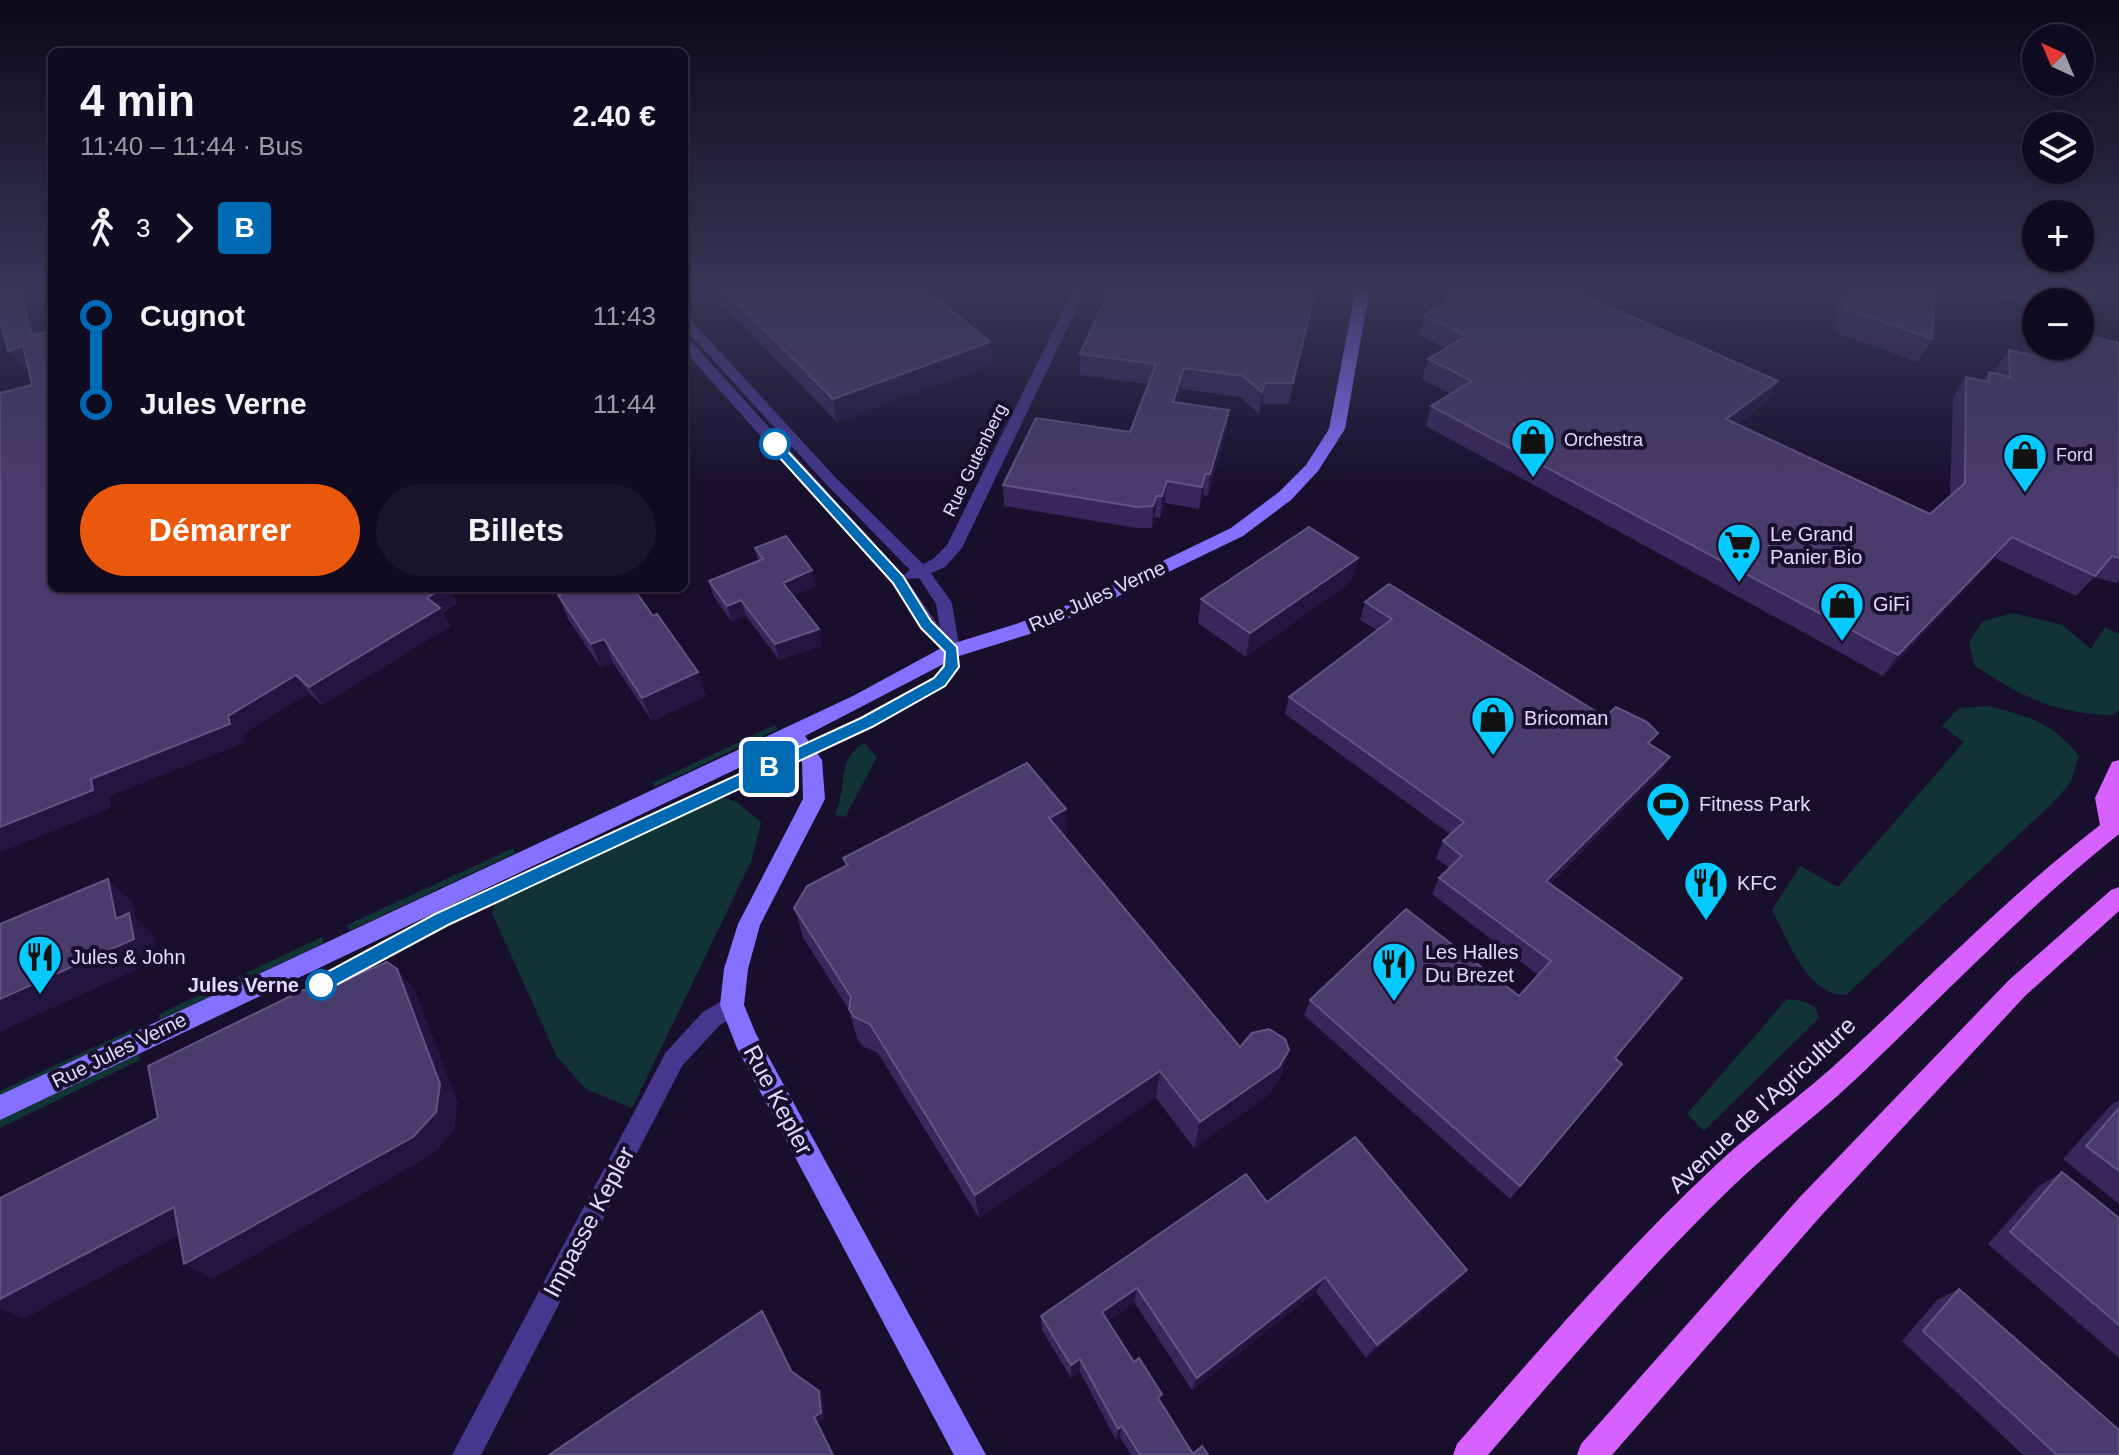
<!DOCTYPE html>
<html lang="fr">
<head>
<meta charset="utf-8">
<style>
	body { margin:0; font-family:Helvetica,sans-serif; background:#1a142a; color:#f1f3f6; height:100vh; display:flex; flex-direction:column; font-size:30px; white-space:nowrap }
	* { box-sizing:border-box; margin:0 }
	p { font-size:26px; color:#9c9ba5 }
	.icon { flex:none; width:44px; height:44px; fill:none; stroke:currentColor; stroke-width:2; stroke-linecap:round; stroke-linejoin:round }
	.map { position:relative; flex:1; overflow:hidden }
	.details { position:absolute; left:48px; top:48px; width:640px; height:544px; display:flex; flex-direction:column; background:#110b21; border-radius:12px; box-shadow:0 2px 6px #0004,0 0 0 2px #302b3f }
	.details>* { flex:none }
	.badge { padding:0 16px; border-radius:6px; font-size:28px; line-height:52px }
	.needle { width:52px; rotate:316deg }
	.fabs { position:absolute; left:2022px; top:24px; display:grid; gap:16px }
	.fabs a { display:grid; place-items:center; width:72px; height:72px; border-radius:50%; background:#110b21; box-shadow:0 2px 6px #0004,0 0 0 2px #302b3f; font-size:40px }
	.map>.badge { position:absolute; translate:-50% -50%; box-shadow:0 0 0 4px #fff }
	.legs { display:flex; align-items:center; gap:12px; height:88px; padding:0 32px; font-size:26px }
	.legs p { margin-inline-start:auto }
	.overview { display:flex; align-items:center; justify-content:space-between; height:136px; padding:0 32px }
	h1 { font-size:44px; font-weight:600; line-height:60px }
	.primary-button { display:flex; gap:16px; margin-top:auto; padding:16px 32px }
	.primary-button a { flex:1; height:92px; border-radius:48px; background:#ea580c; color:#fff; font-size:32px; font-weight:600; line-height:92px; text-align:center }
	.primary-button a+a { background:#1a142a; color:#f1f3f6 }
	ul { padding:0 32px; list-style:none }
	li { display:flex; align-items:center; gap:28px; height:88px; font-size:30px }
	li i { display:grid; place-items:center; width:12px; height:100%; margin:0 10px; background:currentColor }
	li i::after { content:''; width:20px; height:20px; margin:-10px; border:6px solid; border-radius:50%; background:#110b21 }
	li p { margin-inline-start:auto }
	li:first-child i { background:linear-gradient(#0000 50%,currentColor 0) }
	li:last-child i { background:linear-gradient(currentColor 50%,#0000 0) }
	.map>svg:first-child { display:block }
	.green { fill:#123336 }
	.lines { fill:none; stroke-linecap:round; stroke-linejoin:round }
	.minor { fill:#44378e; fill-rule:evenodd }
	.secondary { fill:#8471ff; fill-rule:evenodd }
	.primary { fill:#d661ff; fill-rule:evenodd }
	.wall { fill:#37275a }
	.shaded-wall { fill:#221640 }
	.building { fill:#493b6c; stroke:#615483; stroke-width:2 }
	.line-1 { fill:#0069b4; stroke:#fff; stroke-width:2 }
	.stop-1-dot { fill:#fff; stroke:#0069b4; stroke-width:4 }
	.labels { text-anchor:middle; stroke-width:8; stroke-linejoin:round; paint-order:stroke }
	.far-poi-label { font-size:18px; fill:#e2daff; stroke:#170f2c; text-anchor:start }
	.far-street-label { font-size:18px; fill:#e2daff; stroke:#170f2c }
	.poi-label { font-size:20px; fill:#e2daff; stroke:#170f2c; text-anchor:start }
	.street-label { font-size:20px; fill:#e2daff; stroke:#170f2c }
	.stop-label { font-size:20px; font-weight:bold; fill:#e2daff; stroke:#170f2c; text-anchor:end }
	.near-street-label { font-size:24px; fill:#e2daff; stroke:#170f2c }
</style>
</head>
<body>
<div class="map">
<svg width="2119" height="1455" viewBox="0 0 2119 1455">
	<rect width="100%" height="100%" fill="#170f2c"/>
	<g class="green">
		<path d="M2013,613l49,12 29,24 14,-22 14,7v76l-5,5c-58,-1 -93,-18 -140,-50l-5,-23 14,-21z"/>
		<path d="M1988,706c39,10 66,17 91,50l-8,25 -14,18 -211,196c-40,0 -58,-56 -74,-85l28,-44 38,21 126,-145 -22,-16 17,-18z"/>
		<polygon points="775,725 778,729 655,787 652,783"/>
		<path d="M864,743l13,14 -32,60 -10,-2c14,-32 0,-54 29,-72z"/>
		<polygon points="721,796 738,803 761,822 751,862 632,1108 586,1089 557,1057 492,913 495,904"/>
		<polygon points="513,848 515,853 349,931 347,925"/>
		<polygon points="322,937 324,943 160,1020 159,1014"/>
		<polygon points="1787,999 1803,1001 1815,1007 1819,1018 1704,1131 1687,1114"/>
		<polygon points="133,1029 134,1033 0,1097 0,1091"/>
		<polygon points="138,1053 140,1060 0,1128 0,1119"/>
	</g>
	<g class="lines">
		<g class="minor">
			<polygon points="1075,287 1087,287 962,548 945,567 931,573 952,603 960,651 952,657 946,655 920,628 892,584 684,350 684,338 689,339 904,576 940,628 936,604 919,578 906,579 904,575 910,570 826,484 684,328 684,316 688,317 836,478 923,564 933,559 947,545"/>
			<polygon points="732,995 740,998 743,1005 740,1012 719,1026 682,1066 481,1455 452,1455 666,1052 703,1012"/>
		</g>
		<polygon class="secondary" points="1356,287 1370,287 1345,429 1318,471 1291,500 1243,536 1096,607 1030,634 959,656 805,736 822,760 825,799 760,925 748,969 744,1005 756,1034 986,1455 954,1455 737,1048 720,1005 724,969 738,924 803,799 802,762 789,744 0,1120 0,1095 853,696 945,646 1016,624 1084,599 1231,528 1279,492 1306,465 1329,429"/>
		<g class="primary">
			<path d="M2119,760v74c-94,75 -176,162 -262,244 -40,38 -84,70 -124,108 -87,84 -166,177 -245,269h-35l4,-11c83,-95 166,-192 259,-279 43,-40 91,-73 133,-113 83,-77 162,-158 251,-227l-5,-27 17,-36z"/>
			<polygon points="2119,887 2119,911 2025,996 1819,1218 1612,1455 1577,1455 1581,1444 1799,1198 2009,980 2111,890"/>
		</g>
	</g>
	<g class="wall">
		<polygon points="0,287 26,287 40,334 52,330 52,588 448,588 457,604 443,612 450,626 322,705 309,693 242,734 245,742 109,796 110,808 0,852 0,393 32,385 28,367 21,368 8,351 0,319"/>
		<polygon points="705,287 783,287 790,293 990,342 991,365 837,422"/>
		<polygon points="1317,287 1289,404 1262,404 1259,414 1240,397 1182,389 1178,402 1229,410 1226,431 1208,496 1203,495 1199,509 1165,503 1160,518 1155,517 1152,528 1136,528 1004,506 1003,485 1130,432 1148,384 1080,375 1080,354"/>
		<polygon points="1706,287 1765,287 1749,302"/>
		<polygon points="1844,287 1923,287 1932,339 1918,362 1834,332 1840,294"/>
		<polygon points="1959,287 2099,287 2100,294 2084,317 2080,316 2080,302 2036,302 2036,306 1959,290"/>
		<polygon points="1448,288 1767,401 1737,424 1930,514 1950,496 1953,397 1966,377 1983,381 1989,372 1995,373 1995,370 2009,350 2024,353 2023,345 2036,327 2036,346 2080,346 2119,343 2119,580 2116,583 2094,577 2076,596 1995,558 1883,676 1426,426 1431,406 1451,394 1422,379 1428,359 1445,348 1419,335 1424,315 1443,305"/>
		<polygon points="755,548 812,570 816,586 793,596 822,646 779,660 746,616 732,622 714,597 709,581 758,560"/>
		<polygon points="1352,581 1246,657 1198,623 1201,599"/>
		<polygon points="558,595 706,696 652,721 613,663 601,668 568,619"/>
		<polygon points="1365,602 1651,745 1659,774 1550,884 1615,1059 1622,1064 1510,1199 1304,1015 1310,1000 1519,996 1538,975 1432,894 1439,878 1449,868 1436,858 1443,841 1450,834 1285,714 1289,697 1377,630 1360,620"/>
		<polygon points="1066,839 1240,1047 1289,1050 1280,1078 1270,1094 1194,1148 1156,1098 979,1218 878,1053 862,1046 857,1038 849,1010 804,939 794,908 845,866 843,858"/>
		<polygon points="2119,1100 2119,1204 2063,1159 2110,1106"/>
		<polygon points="2062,1172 2119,1218 2119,1358 1988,1244 2039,1186"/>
		<polygon points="1267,1202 1467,1270 1454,1285 1366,1358 1316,1292 1192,1390 1134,1302 1108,1321 1193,1454 1208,1455 1131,1455 1120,1437 1116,1440 1080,1372 1071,1378 1042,1330 1041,1316"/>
		<polygon points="1959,1289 2119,1455 2023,1455 1902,1341 1937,1300"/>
	</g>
	<g class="shaded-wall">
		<polygon points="19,287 26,287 45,353 32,336"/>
		<polygon points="1001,287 1012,287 1001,291"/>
		<polygon points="1316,287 1317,287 1289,404 1293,383"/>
		<polygon points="1756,287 1765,287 1749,302"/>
		<polygon points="990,342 991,365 837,422 833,399"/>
		<polygon points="23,346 36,364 21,368 8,351"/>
		<polygon points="1184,368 1182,389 1171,423 1173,402"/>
		<polygon points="1778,381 1767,401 1716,439 1726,419"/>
		<polygon points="1265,383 1262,404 1259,414 1262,392"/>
		<polygon points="1229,410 1226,431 1208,496 1210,474"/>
		<polygon points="1205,474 1203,495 1199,509 1202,487"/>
		<polygon points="1167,481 1165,503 1160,518 1162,496"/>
		<polygon points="1157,496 1155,517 1152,528 1153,506"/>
		<polygon points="2012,537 1995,558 1883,676 1898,655"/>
		<polygon points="1358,558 1352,581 1246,657 1250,633"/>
		<polygon points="812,570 816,586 787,599 783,583"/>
		<polygon points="443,588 448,588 457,604 443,612 450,626 322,705 309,687 427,598"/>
		<polygon points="741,600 746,616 732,622 727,606"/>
		<polygon points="819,629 822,646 779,660 775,644"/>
		<polygon points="604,639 613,663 601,668 591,644"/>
		<polygon points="698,672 706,696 652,721 642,698"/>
		<polygon points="296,675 309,693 242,734 245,742 109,796 110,808 0,852 0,827 91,779 228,716"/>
		<polygon points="1670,757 1659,774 1536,897 1546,881"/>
		<polygon points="1066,809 1066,842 1049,818"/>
		<polygon points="108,879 132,901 136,919 153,935 158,960 0,1032 0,999 116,919"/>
		<polygon points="397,969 415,990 458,1103 454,1130 432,1155 212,1279 184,1264"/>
		<polygon points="1289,1050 1280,1078 1270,1094 1194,1148 1200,1122"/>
		<polygon points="1160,1071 1156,1098 979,1218 975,1195"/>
		<polygon points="174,1207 201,1223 24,1319 0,1309 0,1299"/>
		<polygon points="1467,1270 1454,1285 1366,1358 1377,1345"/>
		<polygon points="1325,1277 1316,1292 1192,1390 1197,1378"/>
		<polygon points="1137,1288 1134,1302 1101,1326 1102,1312"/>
		<polygon points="762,1311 767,1318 796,1377 791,1371"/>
		<polygon points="1080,1359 1080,1372 1071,1378 1071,1365"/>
		<polygon points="819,1391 823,1397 825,1418 818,1423 834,1455 833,1455 814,1417"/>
		<polygon points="1122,1426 1120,1437 1116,1440 1118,1429"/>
	</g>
	<g class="building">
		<polygon points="0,287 19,287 32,336 52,330 52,588 443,588 427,598 440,608 309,687 296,675 228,716 230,724 91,779 93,790 0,827 0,393 32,385 23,346 8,351 0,319"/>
		<polygon points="722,287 783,287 790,293 810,287 923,287 990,342 833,399"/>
		<polygon points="1111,287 1316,287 1293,383 1265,383 1262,392 1243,376 1184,368 1173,402 1229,410 1210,474 1205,474 1202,487 1167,481 1162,496 1157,496 1153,506 1137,507 1003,485 1036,418 1130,432 1156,364 1080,354"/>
		<polygon points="1450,287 1565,287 1778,381 1726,419 1930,514 1965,483 1966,377 1989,382 1989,372 2010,377 2009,350 2038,357 2038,346 2080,346 2080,334 2119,343 2119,558 2112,556 2095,576 2012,537 1898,655 1431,406 1472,381 1428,359 1467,336 1424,315 1461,295 1448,288"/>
		<polygon points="1850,287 1923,287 1935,289 1932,339 1846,309"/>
		<polygon points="2064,287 2099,287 2100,294"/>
		<polygon points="1309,527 1358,558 1250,633 1201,599"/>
		<polygon points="786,536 812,570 783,583 819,629 775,644 741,600 727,606 709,581 763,559 755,548"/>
		<polygon points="1389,584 1605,717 1616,707 1647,722 1658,733 1648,743 1670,757 1546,881 1682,978 1615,1058 1622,1064 1520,1186 1310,1000 1406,909 1519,996 1551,961 1439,878 1462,856 1443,841 1464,822 1289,697 1392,619 1365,602"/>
		<polygon points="575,588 633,588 653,616 657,614 698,672 642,698 604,639 591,644 558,595"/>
		<polygon points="1027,763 1066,809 1049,818 1240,1047 1252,1033 1269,1029 1285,1039 1289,1050 1279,1067 1200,1122 1160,1071 975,1195 870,1024 854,1017 849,1009 851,997 794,908 807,886 848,865 843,858"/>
		<polygon points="108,879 116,919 129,913 134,939 0,999 0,924"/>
		<polygon points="387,962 397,969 440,1084 436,1112 413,1137 184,1264 174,1207 0,1299 0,1198 158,1118 148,1066 303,990 323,990"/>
		<polygon points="2119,1108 2119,1171 2086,1146"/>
		<polygon points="1355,1137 1467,1270 1377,1345 1325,1277 1197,1378 1137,1288 1102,1312 1134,1362 1139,1358 1162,1394 1158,1398 1193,1454 1202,1446 1208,1455 1140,1455 1122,1426 1118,1429 1080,1359 1071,1365 1041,1316 1246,1174 1267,1202"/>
		<polygon points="2062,1172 2119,1218 2119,1325 2010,1232"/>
		<polygon points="1959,1289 2119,1430 2119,1455 2057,1455 1923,1331"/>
		<polygon points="762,1311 791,1371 819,1391 821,1413 814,1417 833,1455 549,1455"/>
	</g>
	<linearGradient id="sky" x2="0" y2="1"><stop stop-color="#0d0818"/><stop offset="0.59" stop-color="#363756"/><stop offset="1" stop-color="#363756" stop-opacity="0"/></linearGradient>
	<rect width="2119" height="490" fill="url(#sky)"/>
	<polygon class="line-1" points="770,442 779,442 903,576 931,621 957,647 959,667 945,686 872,727 448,925 327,990 314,990 314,979 435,914 861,718 934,678 944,666 945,652 921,628 893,583 770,447"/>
	<defs>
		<g id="shop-pin" transform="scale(2.3)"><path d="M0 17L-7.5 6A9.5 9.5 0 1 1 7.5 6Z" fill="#06caff" stroke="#170f2c"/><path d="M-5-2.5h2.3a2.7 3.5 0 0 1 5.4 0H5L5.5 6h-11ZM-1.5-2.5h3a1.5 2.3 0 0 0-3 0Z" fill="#111"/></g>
		<g id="supermarket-pin" transform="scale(2.3)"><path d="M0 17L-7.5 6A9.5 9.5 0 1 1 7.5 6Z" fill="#06caff" stroke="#170f2c"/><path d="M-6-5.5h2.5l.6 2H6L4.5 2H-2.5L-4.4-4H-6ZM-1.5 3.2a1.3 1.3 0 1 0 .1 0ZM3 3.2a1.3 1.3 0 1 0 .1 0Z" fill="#111"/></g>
		<g id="stadium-pin" transform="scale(2.3)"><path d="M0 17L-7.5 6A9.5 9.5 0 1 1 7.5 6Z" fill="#06caff" stroke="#170f2c"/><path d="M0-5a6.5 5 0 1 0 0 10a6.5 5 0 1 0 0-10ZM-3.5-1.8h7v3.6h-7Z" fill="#111"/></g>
		<g id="restaurant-pin" transform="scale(2.3)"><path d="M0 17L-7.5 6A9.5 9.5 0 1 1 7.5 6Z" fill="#06caff" stroke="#170f2c"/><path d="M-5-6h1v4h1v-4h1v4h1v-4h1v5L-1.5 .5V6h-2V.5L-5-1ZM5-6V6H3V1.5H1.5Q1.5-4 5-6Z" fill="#111"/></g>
	</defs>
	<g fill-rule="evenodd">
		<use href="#shop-pin" x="1533" y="440"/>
		<use href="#shop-pin" x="2025" y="455"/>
		<use href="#supermarket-pin" x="1739" y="545"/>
		<use href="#shop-pin" x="1842" y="604"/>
		<use href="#shop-pin" x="1493" y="718"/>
		<use href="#stadium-pin" x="1668" y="804"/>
		<use href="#restaurant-pin" x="1706" y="883"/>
		<use href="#restaurant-pin" x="40" y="957"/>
		<use href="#restaurant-pin" x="1394" y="964"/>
	</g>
	<g class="stop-1-dot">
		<circle cx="775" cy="444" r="14"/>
		<circle cx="321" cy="985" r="14"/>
	</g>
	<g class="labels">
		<g class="far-poi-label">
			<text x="1564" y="446">Orchestra</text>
			<text x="2056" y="461">Ford</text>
		</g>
		<g class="far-street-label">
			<text transform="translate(975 460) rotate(-64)" y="6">Rue Gutenberg</text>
		</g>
		<g class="poi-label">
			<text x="1770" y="541">Le Grand<tspan x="1770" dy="23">Panier Bio</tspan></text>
			<text x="1873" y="611">GiFi</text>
			<text x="1524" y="725">Bricoman</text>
			<text x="1699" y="811">Fitness Park</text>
			<text x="1737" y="890">KFC</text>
			<text x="1425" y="959">Les Halles<tspan x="1425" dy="23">Du Brezet</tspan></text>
			<text x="71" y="964">Jules &amp; John</text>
		</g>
		<g class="street-label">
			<text transform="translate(1097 596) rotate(-24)" y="7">Rue Jules Verne</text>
			<text transform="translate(119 1050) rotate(-26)" y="7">Rue Jules Verne</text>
		</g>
		<g class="stop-label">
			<text x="299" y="992">Jules Verne</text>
		</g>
		<g class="near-street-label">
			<text transform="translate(778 1100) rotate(62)" y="8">Rue Kepler</text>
			<text transform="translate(1762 1105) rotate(-43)" y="8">Avenue de l'Agriculture</text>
			<text transform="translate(589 1222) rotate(-62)" y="8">Impasse Kepler</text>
		</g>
	</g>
</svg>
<div class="fabs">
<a><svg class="needle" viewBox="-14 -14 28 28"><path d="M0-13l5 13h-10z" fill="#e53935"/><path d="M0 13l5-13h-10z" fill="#9c9ba5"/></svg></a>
<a><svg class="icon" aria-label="layers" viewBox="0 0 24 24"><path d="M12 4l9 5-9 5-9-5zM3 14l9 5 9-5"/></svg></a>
<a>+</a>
<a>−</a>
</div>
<b class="badge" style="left:769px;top:767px;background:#0069b4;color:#fff">B</b>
<section class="details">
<div class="overview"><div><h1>4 min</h1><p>11:40 – 11:44 · Bus</p></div><b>2.40 €</b></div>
<div class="legs"><svg class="icon" aria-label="walk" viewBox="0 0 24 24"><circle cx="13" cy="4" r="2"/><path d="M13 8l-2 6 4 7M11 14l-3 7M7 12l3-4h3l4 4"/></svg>3<svg class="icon" aria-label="forward" viewBox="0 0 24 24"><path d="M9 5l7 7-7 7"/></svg><b class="badge" style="background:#0069b4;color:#fff">B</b></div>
<ul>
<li><i style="color:#0069b4"></i><b>Cugnot</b><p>11:43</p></li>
<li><i style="color:#0069b4"></i><b>Jules Verne</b><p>11:44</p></li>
</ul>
<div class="primary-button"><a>Démarrer</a><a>Billets</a></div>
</section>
</div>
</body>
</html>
